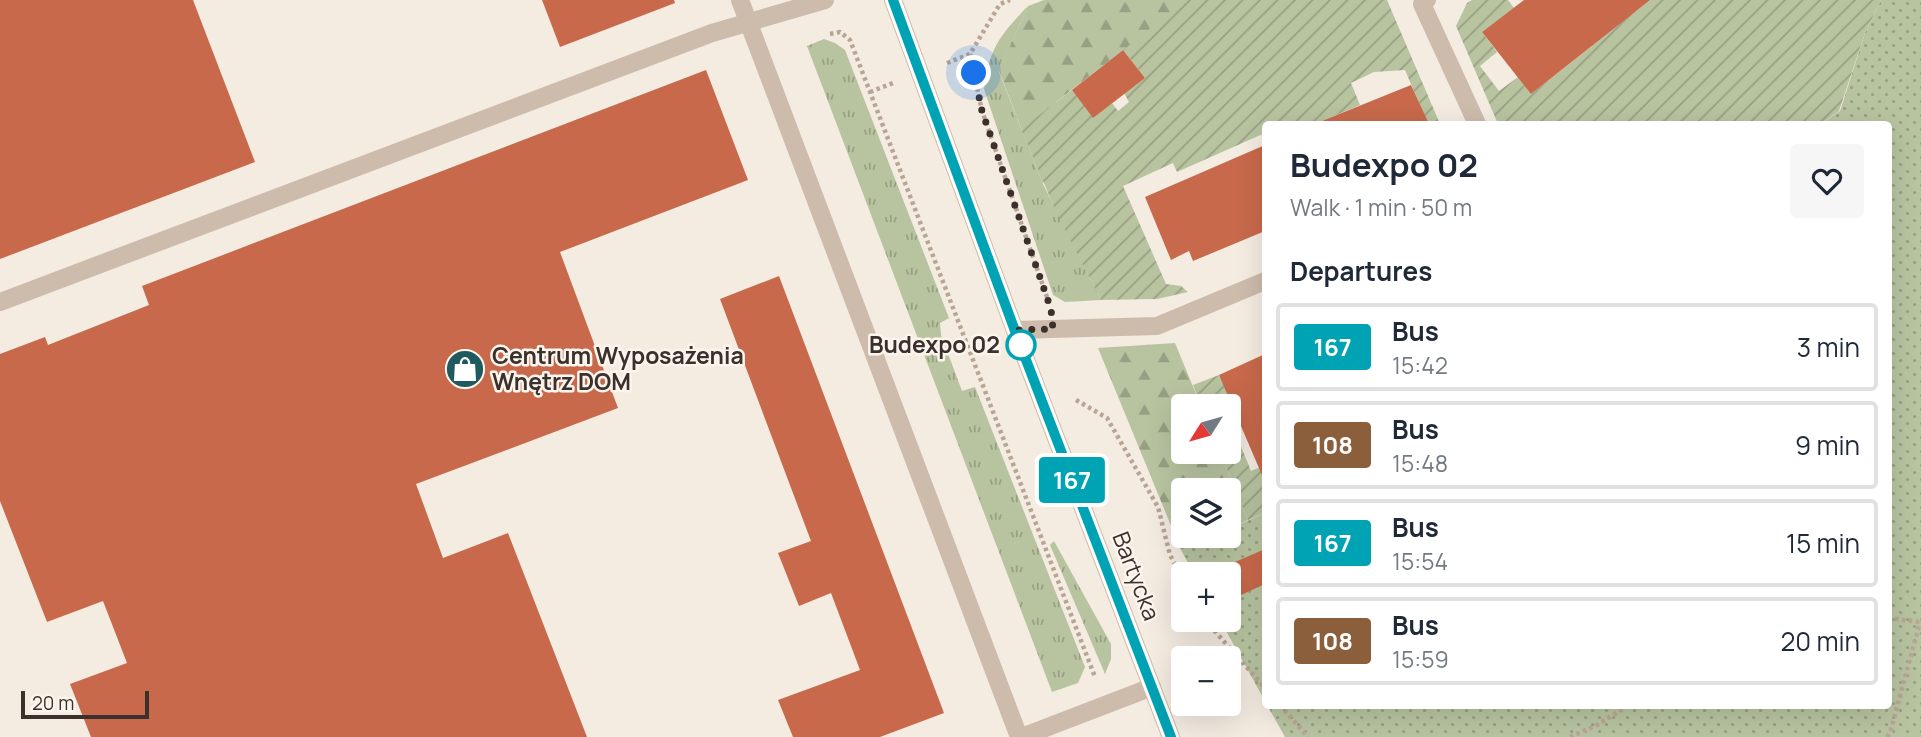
<!DOCTYPE html>
<html lang="en">
<head>
<meta charset="utf-8">
<style>
	body { margin:0; font-family:Manrope,sans-serif; background:#f6f6f7; color:#1f2937; height:100vh; display:flex; flex-direction:column; font-size:26px; white-space:nowrap }
	* { box-sizing:border-box; margin:0 }
	p { font-size:23px; color:#747a83 }
	.icon { flex:none; width:38px; height:38px; fill:none; stroke:currentColor; stroke-width:2; stroke-linecap:round; stroke-linejoin:round }
	.map { position:relative; flex:1; overflow:hidden }
	.details { position:absolute; left:1262px; top:121px; width:630px; height:588px; display:flex; flex-direction:column; background:#fff; border-radius:7px; box-shadow:0 7px 28px #0002 }
	.details>* { flex:none }
	.badge { padding:0 14px; border-radius:5px; font-size:24px; line-height:46px }
	.needle { width:46px; rotate:233deg }
	.fabs { position:absolute; left:1171px; top:394px; display:grid; gap:14px }
	.fabs a { display:grid; place-items:center; width:70px; height:70px; border-radius:7px; background:#fff; box-shadow:0 7px 28px #0002; font-size:35px }
	.scale { position:absolute; left:21px; bottom:18px; width:128px; box-sizing:border-box; padding-left:7px; border:4px solid #3b302b; border-top:0; font-size:19px; line-height:24px; white-space:nowrap; color:#3b302b; -webkit-text-stroke:5px #fbf5ee; paint-order:stroke }
	.you { position:absolute; width:35px; height:35px; margin:-18px; border:5px solid #fff; border-radius:50%; background:#1a73e8; box-shadow:0 0 0 10px #1a73e833 }
	.map>.badge { position:absolute; translate:-50% -50%; box-shadow:0 0 0 4px #fff }
	h2 { padding:0 28px; font-size:26px; line-height:63px }
	.round { display:grid; place-items:center; flex:none; width:74px; height:74px; border-radius:7px; background:#f6f6f7 }
	.summary { display:flex; align-items:center; justify-content:space-between; height:119px; padding:0 28px }
	h1 { font-size:33px; font-weight:700; line-height:52px }
	ul { padding:0; list-style:none }
	li { display:flex; align-items:center; gap:21px; height:88px; margin:0 14px 10px; padding:0 14px; border:4px solid #e0e1e3; border-radius:7px }
	li div { flex:1 }
	li b { display:block; font-size:26px }
	li em { font-style:normal }
	li .badge { min-width:77px; font-weight:700; text-align:center }
	.map>svg:first-child { display:block }
	.grass { fill:url(#grass-tufts) }
	.forest { fill:url(#forest-firs) }
	.park { fill:url(#park-dots) }
	.garden { fill:url(#garden-furrows) }
	.building { fill:#c8694b }
	.lines { fill:none; stroke-linecap:round; stroke-linejoin:round }
	.path { stroke:#b9a596; stroke-width:4.5; stroke-dasharray:3.5 3.5; stroke-linecap:butt }
	.minor { stroke:#cdbbac; stroke-width:18 }
	.line-casing { stroke:#fff; stroke-width:16 }
	.line { stroke:#00a3b4; stroke-width:10 }
	.walk { stroke:#3b302b; stroke-width:7; stroke-dasharray:0 12.6 }
	.stop-dot { fill:#fff; stroke:#00a3b4; stroke-width:3.5 }
	.labels { text-anchor:middle; stroke-width:5; stroke-linejoin:round; paint-order:stroke }
	.stop-label { font-size:23px; font-weight:bold; fill:#3b302b; stroke:#fbf5ee; text-anchor:end }
	.poi-label { font-size:23px; font-weight:bold; fill:#3b302b; stroke:#fbf5ee; text-anchor:start }
	.street-label { font-size:23px; fill:#3b302b; stroke:#fbf5ee }
</style>
</head>
<body>
<div class="map">
<svg width="1921" height="737" viewBox="0 0 1921 737">
	<defs>
		<pattern id="grass-tufts" width="24" height="20" patternUnits="userSpaceOnUse" patternTransform="scale(1.75)"><rect width="24" height="20" fill="#b8c4a0"/><path d="M3 7l-1-3M5 7V3M7 7l1-3M15 17l-1-3M17 17v-4M19 17l1-3" fill="none" stroke="#97a083"/></pattern>
		<pattern id="forest-firs" width="22" height="20" patternUnits="userSpaceOnUse" patternTransform="scale(1.75)"><rect width="22" height="20" fill="#b8c4a0"/><path d="M5 1l3.5 6h-7zM16 11l3.5 6h-7z" fill="#97a083"/></pattern>
		<pattern id="park-dots" width="8" height="8" patternUnits="userSpaceOnUse" patternTransform="scale(1.75)"><rect width="8" height="8" fill="#b8c4a0"/><path d="M2 2h.1M6 6h.1" fill="none" stroke="#97a083" stroke-width="1.8" stroke-linecap="round"/></pattern>
		<pattern id="garden-furrows" width="10" height="10" patternUnits="userSpaceOnUse" patternTransform="scale(1.75)"><rect width="10" height="10" fill="#b8c4a0"/><path d="M-1 1l2-2M0 10L10 0M9 11l2-2" fill="none" stroke="#97a083"/></pattern>
	</defs>
	<rect width="100%" height="100%" fill="#f4ebe1"/>
	<g class="grass">
		<path d="M1028,6l-29,66 44,112 58,116 -36,2 -12,-7 -69,-206c5,-40 16,-54 44,-83z"/>
		<polygon points="824,39 835,43 845,50 949,318 940,323 941,335 962,391 975,387 1085,667 1078,683 1052,692 807,46"/>
		<polygon points="1054,541 1111,644 1111,659 1105,674 1050,545"/>
	</g>
	<g class="forest">
		<polygon points="1044,0 1217,0 1161,51 1123,50 1056,102 1043,184 999,71 1028,6"/>
		<polygon points="1175,343 1201,406 1183,406 1183,452 1220,452 1248,520 1229,529 1228,490 1183,490 1183,536 1214,536 1181,550 1098,348"/>
	</g>
	<g class="park">
		<polygon points="1881,0 1921,0 1921,737 1285,737 1267,705 1888,705 1888,124 1821,124 1840,111 1865,33"/>
		<polygon points="1265,513 1265,701 1220,620 1228,620 1228,574 1194,574 1181,550 1214,536 1228,536 1229,529"/>
	</g>
	<g class="garden">
		<polygon points="1186,0 1387,0 1440,124 1428,124 1405,70 1374,72 1351,83 1360,105 1315,124 1265,124 1265,133 1177,172 1173,163 1123,186 1166,284 1181,286 1188,292 1157,299 1101,300 1057,214 1021,129 1072,90 1093,117 1112,103 1118,111 1129,102 1124,93 1145,78 1123,50"/>
		<polygon points="1472,0 1508,0 1514,8 1482,32 1497,52 1480,66 1499,91 1518,77 1531,94 1592,46 1577,26 1633,13 1650,0 1881,0 1865,33 1839,111 1821,124 1498,124 1456,26 1467,3"/>
		<polygon points="1219,375 1229,395 1221,399 1224,406 1201,406 1193,385"/>
		<polygon points="1229,417 1251,471 1265,465 1265,513 1248,520 1220,452 1228,452"/>
	</g>
	<g class="building">
		<polygon points="0,0 193,0 255,162 0,259"/>
		<polygon points="542,0 674,0 675,3 560,47"/>
		<polygon points="1524,0 1650,0 1531,94 1482,32"/>
		<polygon points="1123,50 1145,78 1093,118 1072,90"/>
		<polygon points="706,70 748,180 560,252 618,408 416,484 443,558 508,533 587,737 91,737 70,684 127,663 103,601 47,622 0,501 0,354 45,337 48,345 149,305 142,286"/>
		<polygon points="1411,85 1429,124 1317,124 1317,123"/>
		<polygon points="1265,145 1265,231 1193,261 1189,251 1171,260 1145,197"/>
		<polygon points="779,276 944,713 880,737 793,737 778,700 860,670 831,593 799,606 778,553 811,541 720,299"/>
		<polygon points="1265,354 1265,482 1219,375"/>
		<polygon points="1265,549 1265,584 1228,601 1228,565"/>
	</g>
	<g class="lines">
		<g class="path">
			<polyline points="830,34 840,32 850,40 1095,677"/>
			<polyline points="970,54 982,111 1048,300"/>
			<polyline points="947,63 970,54 1000,4 1010,0"/>
			<polyline points="870,92 893,83"/>
			<polyline points="1076,400 1107,418 1158,507 1170,555 1183,579"/>
			<polyline points="1888,618 1920,622"/>
			<polyline points="1205,620 1265,688"/>
			<polyline points="1280,705 1308,737"/>
			<polyline points="1570,737 1597,725 1629,705"/>
			<polyline points="1887,737 1890,733 1920,622"/>
		</g>
		<g class="minor">
			<polyline points="740,0 1019,737"/>
			<polyline points="893,0 1018,339 1171,737"/>
			<polyline points="1427,0 1422,4 1477,124"/>
			<polyline points="0,302 712,33 825,0"/>
			<polyline points="1015,330 1157,326 1265,281"/>
			<polyline points="1022,737 1152,687"/>
		</g>
	</g>
	<g class="lines">
		<g class="line-casing">
			<polyline id="line" points="893,0 1018,339 1171,737"/>
		</g>
		<use href="#line" class="line"/>
		<polyline class="walk" points="974,73 982,111 1051,309 1053,329 1015,330 1021,345"/>
	</g>
	<defs>
		<g id="shop-disc" transform="scale(2.0125)"><circle r="9.5" fill="#1f5a5e" stroke="#fbf5ee"/><path d="M-5-2.5h2.3a2.7 3.5 0 0 1 5.4 0H5L5.5 6h-11ZM-1.5-2.5h3a1.5 2.3 0 0 0-3 0Z" fill="#fff"/></g>
	</defs>
	<g fill-rule="evenodd">
		<use href="#shop-disc" x="465" y="369"/>
	</g>
	<circle class="stop-dot" cx="1021" cy="345" r="14"/>
	<g class="labels">
		<g class="stop-label">
			<text x="1000" y="353">Budexpo 02</text>
		</g>
		<g class="poi-label">
			<text x="492" y="364">Centrum Wyposażenia<tspan x="492" dy="26">Wnętrz DOM</tspan></text>
		</g>
		<g class="street-label">
			<text transform="translate(1136 576) rotate(69)" y="8">Bartycka</text>
		</g>
	</g>
</svg>
<div class="fabs">
<a><svg class="needle" viewBox="-14 -14 28 28"><path d="M0-13l5 13h-10z" fill="#e53935"/><path d="M0 13l5-13h-10z" fill="#747a83"/></svg></a>
<a><svg class="icon" aria-label="layers" viewBox="0 0 24 24"><path d="M12 4l9 5-9 5-9-5zM3 14l9 5 9-5"/></svg></a>
<a>+</a>
<a>−</a>
</div>
<div class="scale">20 m</div>
<div class="you" style="left:974px;top:73px"></div>
<b class="badge" style="left:1072px;top:480px;background:#00a3b4;color:#fff">167</b>
<section class="details">
<div class="summary"><div><h1>Budexpo 02</h1><p>Walk · 1 min · 50 m</p></div><a class="round"><svg class="icon" aria-label="heart" viewBox="0 0 24 24"><path d="M12 20l-8-8c-3-5 5-10 8-4 3-6 11-1 8 4z"/></svg></a></div>
<h2>Departures</h2>
<ul>
<li><span class="badge" style="background:#00a3b4;color:#fff">167</span><div><b>Bus</b><p>15:42</p></div><em>3 min</em></li>
<li><span class="badge" style="background:#8b5e3c;color:#fff">108</span><div><b>Bus</b><p>15:48</p></div><em>9 min</em></li>
<li><span class="badge" style="background:#00a3b4;color:#fff">167</span><div><b>Bus</b><p>15:54</p></div><em>15 min</em></li>
<li><span class="badge" style="background:#8b5e3c;color:#fff">108</span><div><b>Bus</b><p>15:59</p></div><em>20 min</em></li>
</ul>
</section>
</div>
</body>
</html>
